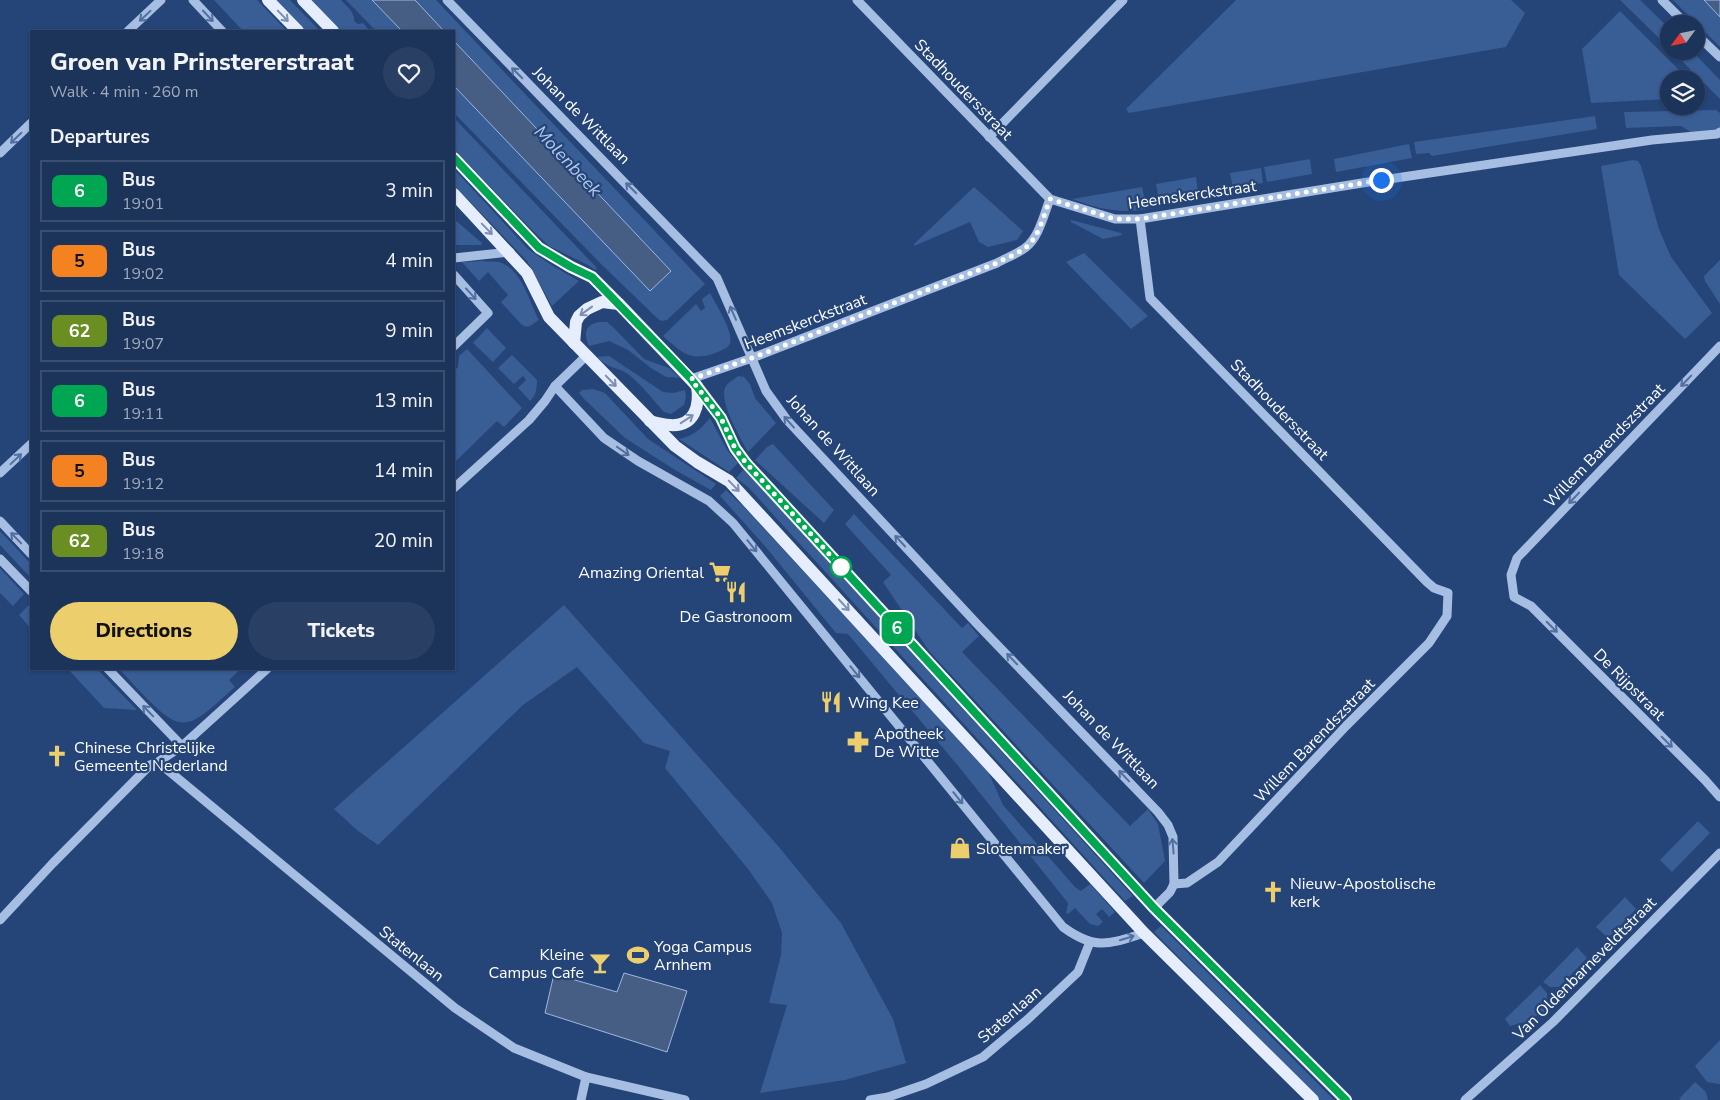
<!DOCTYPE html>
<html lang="en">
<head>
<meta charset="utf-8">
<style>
	body { margin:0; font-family:"Nunito Sans",sans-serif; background:#293f63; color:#f1f3f6; height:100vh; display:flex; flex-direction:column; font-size:19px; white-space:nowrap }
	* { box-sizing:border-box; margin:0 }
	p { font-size:16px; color:#a0aabb }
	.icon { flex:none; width:28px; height:28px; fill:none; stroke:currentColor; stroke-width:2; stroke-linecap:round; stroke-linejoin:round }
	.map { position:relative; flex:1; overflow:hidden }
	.sheet { position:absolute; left:30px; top:30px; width:425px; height:640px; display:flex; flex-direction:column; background:#1c335a; border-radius:0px; box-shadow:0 1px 4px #0004,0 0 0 1px #3a4e70 }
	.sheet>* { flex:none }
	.badge { padding:0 10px; border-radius:8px; font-size:18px; line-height:32px }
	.needle { width:32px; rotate:237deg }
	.controls { position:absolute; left:1660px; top:15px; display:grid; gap:10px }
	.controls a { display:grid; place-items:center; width:45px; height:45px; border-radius:50%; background:#1c335a; box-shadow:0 1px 4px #0004,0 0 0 1px #3a4e70; font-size:25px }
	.you { position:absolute; width:25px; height:25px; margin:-12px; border:4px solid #fff; border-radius:50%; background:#1a73e8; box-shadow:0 0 0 8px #1a73e833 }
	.map>.badge { position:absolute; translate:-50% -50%; box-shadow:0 0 0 2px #fff }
	h2 { padding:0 20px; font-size:19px; line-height:45px }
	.round { display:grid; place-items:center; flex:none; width:52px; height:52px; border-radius:26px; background:#293f63 }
	.headline { display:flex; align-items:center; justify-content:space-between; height:85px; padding:0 20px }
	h1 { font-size:24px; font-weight:800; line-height:38px }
	.button { display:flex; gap:10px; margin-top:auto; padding:10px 20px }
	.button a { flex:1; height:58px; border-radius:30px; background:#eccf6c; color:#111; font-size:20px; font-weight:800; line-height:58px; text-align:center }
	.button a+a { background:#293f63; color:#f1f3f6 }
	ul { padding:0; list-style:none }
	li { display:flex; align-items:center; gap:15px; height:62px; margin:0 10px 8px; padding:0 10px; border:2px solid #3a4e70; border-radius:0px }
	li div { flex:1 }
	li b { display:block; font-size:19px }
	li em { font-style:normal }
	li .badge { min-width:55px; font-weight:700; text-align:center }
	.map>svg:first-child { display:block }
	.green { fill:#395d95 }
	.water { fill:#475e84; stroke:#9bb8e3 }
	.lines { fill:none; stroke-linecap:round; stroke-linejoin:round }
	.minor { stroke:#a7bee3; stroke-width:9 }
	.major { stroke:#e6edfc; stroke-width:12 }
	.oneway { stroke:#526f9d }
	.oneway2 { stroke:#7c90b3 }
	.line-casing { stroke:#fff; stroke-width:11 }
	.line { stroke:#00a651; stroke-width:8 }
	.walk { stroke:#fff; stroke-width:5; stroke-dasharray:0 9 }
	.stop-dot { fill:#fff; stroke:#00a651; stroke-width:2.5 }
	.labels { text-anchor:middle; stroke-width:4.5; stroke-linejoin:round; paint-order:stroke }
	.street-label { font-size:16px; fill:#fff; stroke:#254478 }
	.poi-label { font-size:16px; fill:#fff; stroke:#254478; text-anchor:start }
	.water-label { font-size:18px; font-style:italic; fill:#b2c8eb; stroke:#254478 }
</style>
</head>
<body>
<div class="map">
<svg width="1720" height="1100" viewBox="0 0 1720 1100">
	<rect width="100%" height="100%" fill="#254478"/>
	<g class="green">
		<polygon points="214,0 257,0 287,31 243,31"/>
		<polygon points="276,0 290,0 320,31 306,31"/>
		<path d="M310,0h31c6,7 14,12 13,21l4,3 5,-1 7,8h-30z"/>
		<polygon points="346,0 372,0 402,31 376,31"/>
		<polygon points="415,0 436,0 705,284 667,320 662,321 658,319 601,264 454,113 454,86 650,290 671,271 454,41 454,31 444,31"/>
		<polygon points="1236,0 1511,0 1525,13 1506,47 1129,113 1126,109"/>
		<polygon points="1620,0 1640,0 1669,28 1669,48"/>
		<polygon points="1673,0 1704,0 1720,17 1720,47"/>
		<polygon points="1620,11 1688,79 1669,79 1669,99 1591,103 1582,49"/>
		<polygon points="1672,51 1692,51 1720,80 1720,99"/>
		<polygon points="1716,110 1720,113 1720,128 1714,131 1694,134 1681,126 1626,128 1624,112"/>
		<polygon points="1595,116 1597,129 1432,156 1429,153 1416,154 1414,142"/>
		<polygon points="454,118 597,268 595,270 588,265 549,246 529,227 454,149"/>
		<polygon points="1409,144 1412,158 1336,172 1334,159"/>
		<polygon points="1310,159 1312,174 1267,182 1264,167"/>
		<polygon points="1633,160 1638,161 1641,166 1659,229 1671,257 1712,313 1685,339 1619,275 1601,166"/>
		<polygon points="1261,168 1263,183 1233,188 1230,173"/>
		<polygon points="454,169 528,249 553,266 579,281 552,306 527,261 454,185"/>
		<polygon points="1196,177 1198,193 1159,200 1156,184"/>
		<polygon points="974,187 1023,231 1017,240 988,247 979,242 970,222 914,246 914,244"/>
		<path d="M1142,187l5,22c-27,5 -49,0 -75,-10z"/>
		<polygon points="454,219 482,243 481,245 454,245"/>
		<polygon points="1071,220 1121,233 1122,235 1103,239 1071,222"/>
		<polygon points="1084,253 1148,316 1131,329 1066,262"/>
		<polygon points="1720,260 1720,304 1705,281 1704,276"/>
		<path d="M483,261c5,1 11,0 16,1 23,7 30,39 40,58l-9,6 -4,1 -5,-3 -20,-22 7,-7 -20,-23 -9,9 -17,-19z"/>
		<path d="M710,293c5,10 24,39 20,50 -1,5 -8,7 -12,9 -27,11 -36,1 -55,-16l33,-32 5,7 4,-3 -3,-9z"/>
		<path d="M599,322h8l7,6 30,31 25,9 11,10 -14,-1 -15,-9 -23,-18 -19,-9 -20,5c-5,-12 -5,-21 10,-24z"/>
		<polygon points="487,328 506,348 493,362 473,343"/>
		<polygon points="467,349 522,408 504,427 497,421 454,463 454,371 458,367 459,356"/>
		<path d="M512,355l25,25c0,8 -1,16 -7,21l-12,-13 8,-8 -3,-4 -9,8 -16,-16z"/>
		<path d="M609,356l54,36 10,1 12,-3 1,7 -2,8 -13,9 -7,-2c-11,-12 -23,-28 -36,-38 -12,-8 -18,-4 -31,-17z"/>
		<path d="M738,376l6,1 6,7 5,14 21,25 -28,29c-7,-13 -31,-53 -22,-66 2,-4 9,-7 12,-10z"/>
		<polygon points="593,389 605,393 648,439 716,484 711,490 675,470 625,438 583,398 579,393 582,390"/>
		<path d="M710,418l17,32 11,13 -9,9 -50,-33c14,-3 22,-10 31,-21z"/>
		<polygon points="773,444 834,510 824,523 755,460 767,447"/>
		<polygon points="745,468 759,485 1133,896 1125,901 748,487 736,478"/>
		<polygon points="726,490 744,507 988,771 1003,805 1075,887 1081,891 1090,884 1115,912 1109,917 1102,909 1096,914 1103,922 1098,926 1090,924 1075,908 1068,914 1066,913 1068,903 959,767 848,634 836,633 764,545 720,496"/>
		<polygon points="854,514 962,628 968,623 979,636 962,652 1130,826 1148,809 1158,824 1165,861 1144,883 929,651 883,582 891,575 845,524"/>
		<polygon points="0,531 31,564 31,578 0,545"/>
		<polygon points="0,568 24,594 13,606 0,593"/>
		<polygon points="31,603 31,629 19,615"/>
		<polygon points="564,605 779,847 841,923 893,1019 906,1063 845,1080 760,1093 787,1005 769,1003 781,955 782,933 772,903 748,869 665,768 670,751 644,743 577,667 523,705 378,845 358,831 334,809"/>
		<polygon points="68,669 97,669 137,710 104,708"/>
		<path d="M119,669h122l-12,11 6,7c-13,11 -28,27 -43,34 -6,2 -14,2 -19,-1 -16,-8 -41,-38 -54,-51z"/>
		<polygon points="1698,821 1710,833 1672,872 1660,860"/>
		<polygon points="1625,897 1636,909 1608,938 1596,927"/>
		<polygon points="1161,926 1334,1100 1320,1100 1154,932"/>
		<polygon points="1577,947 1587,958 1559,987 1550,987 1543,982"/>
		<polygon points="1540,985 1547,993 1547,998 1543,1004 1549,1010 1525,1022 1510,1026 1505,1019"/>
		<polygon points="1720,1040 1720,1084 1719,1084 1707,1082 1695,1066"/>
		<polygon points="1695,1082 1706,1092 1708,1100 1681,1100 1679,1099"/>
	</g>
	<g class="water">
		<polygon points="372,0 415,0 444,31 402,31"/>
		<polygon points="1704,0 1720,0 1720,17"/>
		<polygon points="454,41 671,271 650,291 454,86"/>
		<polygon points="624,973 687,991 667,1052 545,1013 554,974 617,992"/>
	</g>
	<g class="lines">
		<g class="minor">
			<polyline points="193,0 222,31"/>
			<polyline points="447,0 717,278 766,391 787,420 979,626 1158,812 1168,825 1173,837 1174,884 1170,892 1154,908"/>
			<polyline points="857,0 1050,199 1115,219 1140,219 1362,183 1652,140 1717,134 1720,132"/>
			<polyline points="1662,0 1686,24"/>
			<polyline points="128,31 161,0"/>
			<polyline points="1696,34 1720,57"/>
			<polyline points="989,137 1123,0"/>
			<polyline points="0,153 31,123"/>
			<polyline points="1140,219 1150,298 1427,582 1434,588 1448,593 1447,616 1429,643 1346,726 1218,862 1187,883 1174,884"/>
			<polyline points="454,258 510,252"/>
			<polyline points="454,275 488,313 454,346"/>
			<polyline points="1720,346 1517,558 1511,575 1514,597 1531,606 1705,780 1720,797"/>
			<path d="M691,379l61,-21 245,-95c9,-5 20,-9 28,-15 14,-10 19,-34 25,-49"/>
			<path d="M555,386l49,52 34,23 71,40 24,22 330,404c33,24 46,17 81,6"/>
			<polyline points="0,473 31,444"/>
			<polyline points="454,488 529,420 545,401 555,386 586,356"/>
			<polyline points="0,521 31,554"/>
			<polyline points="0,559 31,591"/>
			<polyline points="108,669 182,746"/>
			<polyline points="158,762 455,1008 514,1048 586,1077 685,1100"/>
			<polyline points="0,920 53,863 150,765 158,762 182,746 267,669"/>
			<polyline points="581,1100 586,1077"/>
			<polyline points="870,1100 888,1097 926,1084 983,1057 1028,1019 1078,972 1090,942"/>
			<polyline points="1465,1100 1553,1022 1720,853"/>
		</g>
		<g class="major">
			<polyline points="268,0 298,31"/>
			<polyline points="303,0 333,31"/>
			<polyline points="454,158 539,248 571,267 592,277 619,304 696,385 721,418 735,448 746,463 1154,908 1346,1100"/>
			<polyline points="454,194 527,273 549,317 675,446 697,462 729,481 1144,933 1313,1100"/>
			<polyline points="574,343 576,322 579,316 587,309 602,302 619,304"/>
			<path d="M650,421c7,2 14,4 20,4 25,2 30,-20 27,-39"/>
		</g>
	</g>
	<defs><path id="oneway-shaft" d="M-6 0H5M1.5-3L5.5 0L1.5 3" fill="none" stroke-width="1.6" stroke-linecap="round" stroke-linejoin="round" transform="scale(1.25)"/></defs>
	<g class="oneway">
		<use href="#oneway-shaft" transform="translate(145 16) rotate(137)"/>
		<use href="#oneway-shaft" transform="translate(208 16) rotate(47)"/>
		<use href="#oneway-shaft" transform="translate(517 73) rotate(-135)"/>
		<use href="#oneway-shaft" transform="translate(16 138) rotate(136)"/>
		<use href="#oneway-shaft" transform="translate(631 188) rotate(-135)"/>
		<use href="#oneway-shaft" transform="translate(471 294) rotate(48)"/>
		<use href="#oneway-shaft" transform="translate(733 313) rotate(-114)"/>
		<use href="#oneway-shaft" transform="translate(1686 381) rotate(134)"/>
		<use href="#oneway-shaft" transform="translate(789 422) rotate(-132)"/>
		<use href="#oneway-shaft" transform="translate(623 451) rotate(35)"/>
		<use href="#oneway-shaft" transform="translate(16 459) rotate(-43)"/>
		<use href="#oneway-shaft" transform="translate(1574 498) rotate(134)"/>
		<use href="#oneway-shaft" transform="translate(16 538) rotate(-134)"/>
		<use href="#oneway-shaft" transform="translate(900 541) rotate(-133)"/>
		<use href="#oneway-shaft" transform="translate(752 546) rotate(51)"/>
		<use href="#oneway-shaft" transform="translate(1552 627) rotate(45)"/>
		<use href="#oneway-shaft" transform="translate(1012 659) rotate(-134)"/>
		<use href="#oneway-shaft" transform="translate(855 672) rotate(51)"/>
		<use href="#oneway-shaft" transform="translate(148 711) rotate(-134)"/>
		<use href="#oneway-shaft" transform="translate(1667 742) rotate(45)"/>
		<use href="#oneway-shaft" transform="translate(1124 776) rotate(-134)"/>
		<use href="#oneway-shaft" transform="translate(958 798) rotate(51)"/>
		<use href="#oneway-shaft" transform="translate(1173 846) rotate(-95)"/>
		<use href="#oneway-shaft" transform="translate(1127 938) rotate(-17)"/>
	</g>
	<g class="oneway2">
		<use href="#oneway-shaft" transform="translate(283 16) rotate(46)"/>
		<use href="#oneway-shaft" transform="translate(487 229) rotate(46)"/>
		<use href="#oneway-shaft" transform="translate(586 311) rotate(144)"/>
		<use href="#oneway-shaft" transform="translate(611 381) rotate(46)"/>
		<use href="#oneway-shaft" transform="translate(687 419) rotate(-33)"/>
		<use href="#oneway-shaft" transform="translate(734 486) rotate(46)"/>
		<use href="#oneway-shaft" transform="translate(844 605) rotate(47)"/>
	</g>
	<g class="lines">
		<g class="line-casing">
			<polyline id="line" points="454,158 539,248 571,267 592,277 667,354 691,379 721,418 735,448 746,463 1154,908 1346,1100"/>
		</g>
		<use href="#line" class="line"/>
		<path class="walk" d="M841,567l-95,-104 -11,-15 -14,-30 -30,-39 61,-21 245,-95c9,-5 20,-9 28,-15 14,-10 19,-34 25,-49l65,20h25l241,-39"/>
	</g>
	<defs>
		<g id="supermarket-bare" transform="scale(1.725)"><path d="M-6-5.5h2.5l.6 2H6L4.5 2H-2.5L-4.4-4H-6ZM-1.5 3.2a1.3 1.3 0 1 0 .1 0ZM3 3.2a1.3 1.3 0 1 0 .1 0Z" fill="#eccf6c" stroke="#254478" stroke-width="2.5" paint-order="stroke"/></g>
		<g id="restaurant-bare" transform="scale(1.725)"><path d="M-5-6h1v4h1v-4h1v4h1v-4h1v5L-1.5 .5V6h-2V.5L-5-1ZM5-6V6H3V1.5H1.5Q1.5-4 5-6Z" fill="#eccf6c" stroke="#254478" stroke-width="2.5" paint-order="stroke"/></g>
		<g id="pharmacy-bare" transform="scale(1.725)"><path d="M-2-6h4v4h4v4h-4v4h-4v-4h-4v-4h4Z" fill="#eccf6c" stroke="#254478" stroke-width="2.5" paint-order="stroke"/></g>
		<g id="church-bare" transform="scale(1.725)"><path d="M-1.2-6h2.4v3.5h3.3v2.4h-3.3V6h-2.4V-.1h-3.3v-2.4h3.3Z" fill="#eccf6c" stroke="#254478" stroke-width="2.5" paint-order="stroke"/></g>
		<g id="shop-bare" transform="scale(1.725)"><path d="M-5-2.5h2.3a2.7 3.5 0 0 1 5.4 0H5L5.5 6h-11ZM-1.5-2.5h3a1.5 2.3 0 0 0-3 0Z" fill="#eccf6c" stroke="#254478" stroke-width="2.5" paint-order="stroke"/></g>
		<g id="stadium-bare" transform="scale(1.725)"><path d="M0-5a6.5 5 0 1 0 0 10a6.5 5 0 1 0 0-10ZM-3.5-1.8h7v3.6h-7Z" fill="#eccf6c" stroke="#254478" stroke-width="2.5" paint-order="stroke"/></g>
		<g id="bar-bare" transform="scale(1.725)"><path d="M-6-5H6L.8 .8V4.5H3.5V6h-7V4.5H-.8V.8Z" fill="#eccf6c" stroke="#254478" stroke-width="2.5" paint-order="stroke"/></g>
	</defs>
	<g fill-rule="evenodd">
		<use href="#supermarket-bare" x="720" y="572"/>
		<use href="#restaurant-bare" x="736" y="592"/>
		<use href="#restaurant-bare" x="831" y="702"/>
		<use href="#pharmacy-bare" x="858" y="742"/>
		<use href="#church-bare" x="57" y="756"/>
		<use href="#shop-bare" x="960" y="848"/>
		<use href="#church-bare" x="1273" y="892"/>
		<use href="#stadium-bare" x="638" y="955"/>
		<use href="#bar-bare" x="600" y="963"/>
	</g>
	<circle class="stop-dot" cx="841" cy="567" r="10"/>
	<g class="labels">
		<g class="street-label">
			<text transform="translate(964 89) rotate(46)" y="6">Stadhoudersstraat</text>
			<text transform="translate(582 115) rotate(45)" y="6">Johan de Wittlaan</text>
			<text transform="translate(1192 194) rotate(-8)" y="6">Heemskerckstraat</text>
			<text transform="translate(805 321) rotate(-21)" y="6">Heemskerckstraat</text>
			<text transform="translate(1280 409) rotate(46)" y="6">Stadhoudersstraat</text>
			<text transform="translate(834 445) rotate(48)" y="6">Johan de Wittlaan</text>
			<text transform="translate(1604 445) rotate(-46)" y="6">Willem Barendszstraat</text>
			<text transform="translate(1630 684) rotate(45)" y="6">De Rijpstraat</text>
			<text transform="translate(1112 739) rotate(46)" y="6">Johan de Wittlaan</text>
			<text transform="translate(1314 740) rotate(-46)" y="6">Willem Barendszstraat</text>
			<text transform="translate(412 953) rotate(39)" y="6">Statenlaan</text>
			<text transform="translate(1584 968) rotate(-45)" y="6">Van Oldenbarneveldtstraat</text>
			<text transform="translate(1009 1014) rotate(-41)" y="6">Statenlaan</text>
		</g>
		<g class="poi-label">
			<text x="704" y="578" text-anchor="end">Amazing Oriental</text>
			<text x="736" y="622" text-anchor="middle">De Gastronoom</text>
			<text x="848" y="708">Wing Kee</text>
			<text x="874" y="739">Apotheek<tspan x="874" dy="18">De Witte</tspan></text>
			<text x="74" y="753">Chinese Christelijke<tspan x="74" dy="18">Gemeente Nederland</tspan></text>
			<text x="976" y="854">Slotenmaker</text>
			<text x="1290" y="889">Nieuw-Apostolische<tspan x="1290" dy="18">kerk</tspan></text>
			<text x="654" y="952">Yoga Campus<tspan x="654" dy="18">Arnhem</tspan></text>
			<text x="584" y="960" text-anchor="end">Kleine<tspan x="584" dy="18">Campus Cafe</tspan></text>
		</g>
		<g class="water-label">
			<text transform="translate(568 161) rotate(47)" y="6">Molenbeek</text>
		</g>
	</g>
</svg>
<div class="controls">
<a><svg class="needle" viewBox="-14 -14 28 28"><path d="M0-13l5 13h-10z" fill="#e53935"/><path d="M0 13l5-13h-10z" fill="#a0aabb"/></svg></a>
<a><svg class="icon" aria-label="layers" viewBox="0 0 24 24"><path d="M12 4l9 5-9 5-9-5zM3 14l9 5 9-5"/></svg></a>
</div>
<div class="you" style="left:1381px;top:180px"></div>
<b class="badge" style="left:897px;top:628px;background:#00a651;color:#fff">6</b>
<section class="sheet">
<div class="headline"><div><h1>Groen van Prinstererstraat</h1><p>Walk · 4 min · 260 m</p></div><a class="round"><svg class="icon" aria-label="heart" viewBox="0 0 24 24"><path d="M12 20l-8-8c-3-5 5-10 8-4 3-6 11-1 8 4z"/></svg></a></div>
<h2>Departures</h2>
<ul>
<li><span class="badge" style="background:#00a651;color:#fff">6</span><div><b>Bus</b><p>19:01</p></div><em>3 min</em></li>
<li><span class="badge" style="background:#f58220;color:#111">5</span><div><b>Bus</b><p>19:02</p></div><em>4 min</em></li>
<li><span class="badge" style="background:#6b8e23;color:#fff">62</span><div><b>Bus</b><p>19:07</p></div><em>9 min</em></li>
<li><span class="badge" style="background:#00a651;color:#fff">6</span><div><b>Bus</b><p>19:11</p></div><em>13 min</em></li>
<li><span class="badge" style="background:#f58220;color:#111">5</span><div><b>Bus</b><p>19:12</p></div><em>14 min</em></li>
<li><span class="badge" style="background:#6b8e23;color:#fff">62</span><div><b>Bus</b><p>19:18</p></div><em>20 min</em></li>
</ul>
<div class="button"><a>Directions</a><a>Tickets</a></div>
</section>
</div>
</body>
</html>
